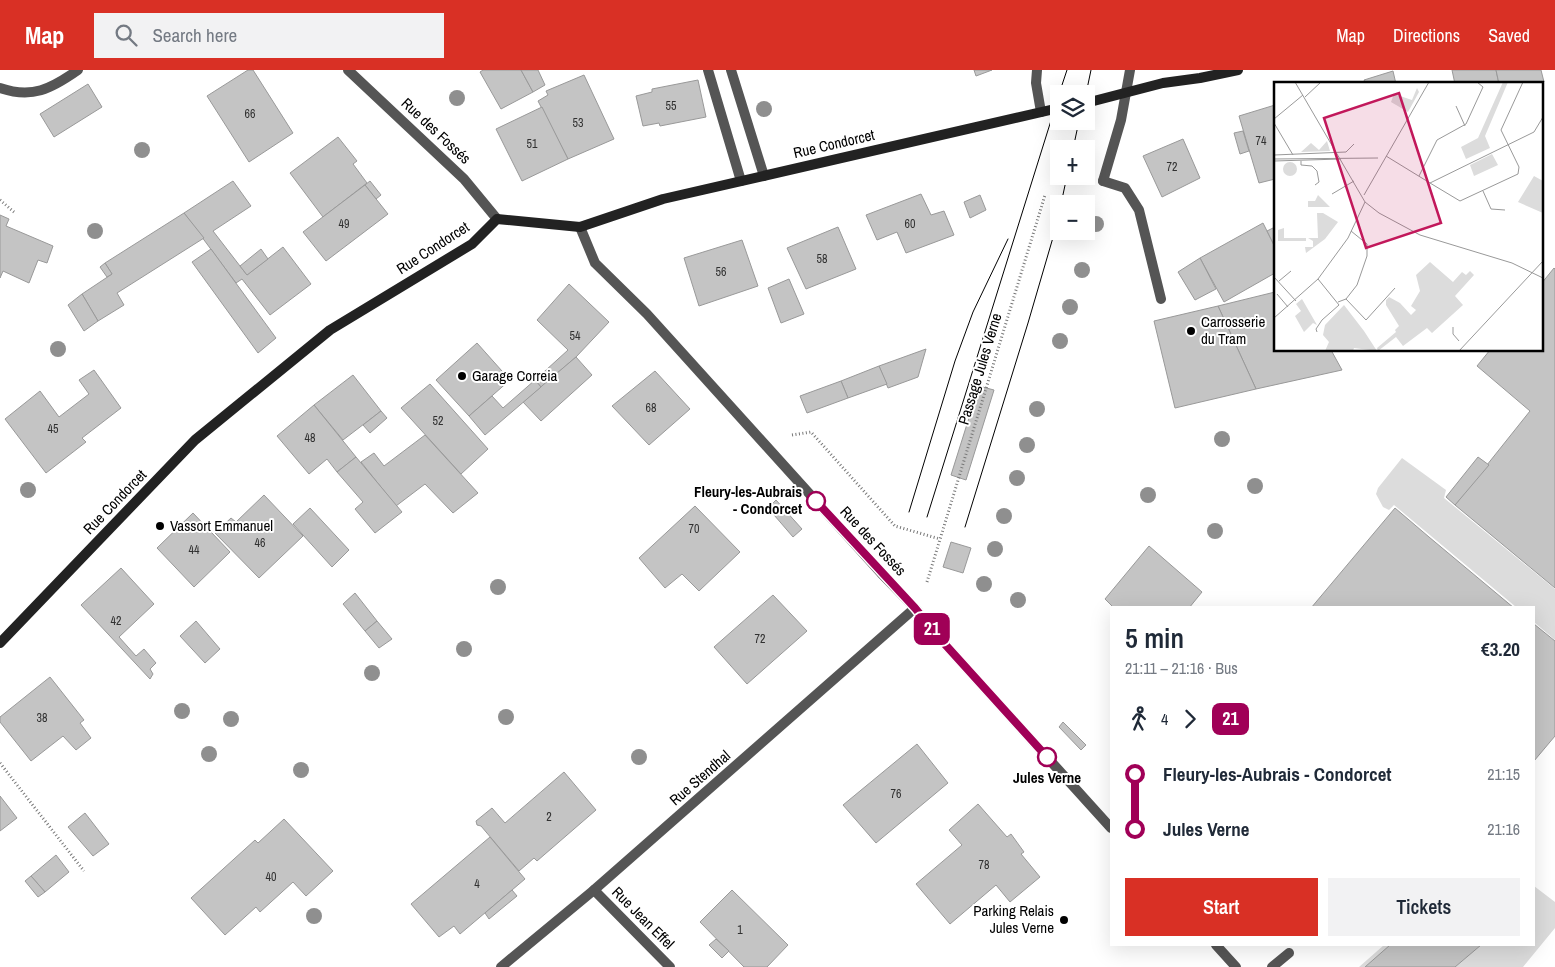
<!DOCTYPE html>
<html lang="en">
<head>
<meta charset="utf-8">
<style>
	body { margin:0; font-family:"Archivo Narrow",sans-serif; background:#f2f2f3; color:#1f2937; height:100vh; display:flex; flex-direction:column; font-size:19px; white-space:nowrap }
	* { box-sizing:border-box; margin:0 }
	p { font-size:16px; color:#747a83 }
	.icon { flex:none; width:28px; height:28px; fill:none; stroke:currentColor; stroke-width:2; stroke-linecap:round; stroke-linejoin:round }
	.map { position:relative; flex:1; overflow:hidden }
	.details { position:absolute; left:1110px; top:536px; width:425px; height:340px; display:flex; flex-direction:column; background:#fff; border-radius:0px; box-shadow:0 5px 20px #0002 }
	.details>* { flex:none }
	.badge { padding:0 10px; border-radius:8px; font-size:18px; line-height:32px }
	.fabs { position:absolute; left:1050px; top:15px; display:grid; gap:10px }
	.fabs a { display:grid; place-items:center; width:45px; height:45px; border-radius:0px; background:#fff; box-shadow:0 5px 20px #0002; font-size:25px }
	.map>.badge { position:absolute; translate:-50% -50%; box-shadow:0 0 0 2px #fff }
	.legs { display:flex; align-items:center; gap:8px; height:55px; padding:0 15px; font-size:16px }
	.legs p { margin-inline-start:auto }
	.summary { display:flex; align-items:center; justify-content:space-between; height:85px; padding:0 15px }
	h1 { font-size:28px; font-weight:600; line-height:38px }
	.action { display:flex; gap:10px; margin-top:auto; padding:10px 15px }
	.action a { flex:1; height:58px; border-radius:0px; background:#d93025; color:#fff; font-size:20px; font-weight:600; line-height:58px; text-align:center }
	.action a+a { background:#f2f2f3; color:#1f2937 }
	ul { padding:0 15px; list-style:none }
	li { display:flex; align-items:center; gap:18px; height:55px; font-size:19px }
	li i { display:grid; place-items:center; width:8px; height:100%; margin:0 6px; background:currentColor }
	li i::after { content:''; width:12px; height:12px; margin:-6px; border:4px solid; border-radius:50%; background:#fff }
	li p { margin-inline-start:auto }
	li:first-child i { background:linear-gradient(#0000 50%,currentColor 0) }
	li:last-child i { background:linear-gradient(currentColor 50%,#0000 0) }
	header { display:flex; align-items:center; gap:30px; box-sizing:border-box; height:70px; padding:0 25px; background:#d93025; color:#fff }
	header strong { font-size:24px }
	nav { display:flex; gap:28px; margin-inline-start:auto; font-size:18px }
	.search { width:350px; height:45px; background:#f2f2f3; display:flex; align-items:center; gap:12px; box-sizing:border-box; padding:0 18px; border-radius:0px; color:#747a83; font-size:19px }
	.map>svg:first-child { display:block }
	.green { fill:#dcdcdc }
	.building { fill:#c4c4c4; stroke:#999 }
	.lines { fill:none; stroke-linecap:round; stroke-linejoin:round }
	.path { stroke:#777; stroke-width:3; stroke-dasharray:1 2.5; stroke-linecap:butt }
	.lane { stroke:#555; stroke-width:10 }
	.street { stroke:#555; stroke-width:10 }
	.secondary { stroke:#222; stroke-width:10 }
	.tram { stroke:#000; stroke-width:1 }
	.tree { fill:#8f8f8f }
	.line-1-casing { stroke:#fff; stroke-width:11 }
	.line-1 { stroke:#a00057; stroke-width:8 }
	.poi-dot { fill:#000; stroke:#fff; stroke-width:2 }
	.stop-1-dot { fill:#fff; stroke:#a00057; stroke-width:2.5 }
	.labels { text-anchor:middle; stroke-width:4; stroke-linejoin:round; paint-order:stroke }
	.number-label { font-size:12px; fill:#313131 }
	.street-label { font-size:15px; fill:#000; stroke:#fff }
	.poi-label { font-size:15px; fill:#000; stroke:#fff; text-anchor:start }
	.stop-label { font-size:15px; font-weight:bold; fill:#000; stroke:#fff; text-anchor:end }
	.inset-road { fill:none; stroke:#999; stroke-width:1 }
	.view { fill:#c2185b; fill-opacity:0.15; stroke:#c2185b; stroke-width:2.5 }
	.inset-edge { fill:none; stroke:#000; stroke-width:2.5 }
</style>
</head>
<body>
<header>
<strong>Map</strong>
<div class="search"><svg class="icon" aria-label="search" viewBox="0 0 24 24"><circle cx="10" cy="10" r="6"/><path d="M15 15l6 6"/></svg>Search here</div>
<nav><a>Map</a><a>Directions</a><a>Saved</a></nav>
</header>
<div class="map">
<svg width="1555" height="897" viewBox="0 0 1555 897">
	<rect width="100%" height="100%" fill="#fff"/>
	<g class="green">
		<polygon points="1402,388 1446,420 1444,428 1555,519 1555,570 1534,552 1534,538 1516,537 1394,435 1389,440 1383,437 1376,424 1378,418"/>
		<polygon points="1534,816 1555,832 1555,858 1523,897 1359,897 1384,875 1534,875"/>
	</g>
	<g class="building">
		<polygon points="248,0 253,0 293,63 249,92 207,26"/>
		<polygon points="483,0 521,0 533,22 501,39 480,2"/>
		<polygon points="521,0 538,0 545,15 533,22"/>
		<polygon points="974,0 992,0 976,6"/>
		<polygon points="1452,0 1496,0 1499,14 1455,14"/>
		<polygon points="1496,0 1541,0 1544,12 1537,14 1499,14"/>
		<polygon points="1393,1 1396,14 1366,14 1364,10"/>
		<polygon points="584,5 614,69 568,89 538,31 548,25 546,21"/>
		<polygon points="698,10 706,47 660,56 659,53 643,56 636,26 652,22 652,19"/>
		<polygon points="88,14 102,37 54,67 40,44"/>
		<polygon points="1275,35 1275,109 1259,113 1239,46"/>
		<polygon points="542,37 568,89 522,111 496,59"/>
		<polygon points="1243,61 1249,81 1240,84 1234,63"/>
		<polygon points="338,67 357,91 353,94 367,113 323,147 290,103"/>
		<polygon points="1183,69 1200,108 1162,127 1143,86"/>
		<polygon points="233,111 251,136 213,161 240,196 247,205 283,177 311,214 270,245 242,209 236,213 184,143"/>
		<polygon points="370,111 381,125 376,129 365,115"/>
		<polygon points="365,115 388,144 326,191 303,162"/>
		<polygon points="921,124 931,145 944,141 954,165 906,183 897,162 877,170 866,145"/>
		<polygon points="980,125 986,140 970,148 964,132"/>
		<polygon points="184,143 204,168 117,223 124,235 98,251 82,224 112,204 105,193"/>
		<polygon points="0,145 9,149 6,156 53,176 47,193 38,190 29,213 3,201 0,208"/>
		<polygon points="1263,153 1275,177 1275,203 1224,232 1200,188"/>
		<polygon points="838,157 856,199 806,219 787,178"/>
		<polygon points="1275,157 1275,177 1267,161"/>
		<polygon points="742,170 758,216 699,236 684,188"/>
		<polygon points="211,179 276,268 258,283 192,192"/>
		<polygon points="261,179 268,189 247,205 240,196"/>
		<polygon points="1200,188 1216,219 1195,230 1178,202"/>
		<polygon points="105,193 112,204 107,207 100,197"/>
		<polygon points="1554,198 1555,199 1555,518 1455,435 1530,341 1477,296 1490,280 1541,280 1541,214"/>
		<polygon points="789,209 804,244 781,253 768,218"/>
		<polygon points="569,214 609,252 576,287 541,317 535,310 568,280 537,250"/>
		<polygon points="1275,222 1275,280 1331,280 1342,300 1256,319 1218,236"/>
		<polygon points="82,224 98,251 84,261 68,235"/>
		<polygon points="1218,236 1256,319 1175,338 1154,251"/>
		<polygon points="477,273 510,310 469,346 436,310"/>
		<polygon points="926,279 918,307 888,318 879,296"/>
		<polygon points="576,287 592,305 541,351 523,332"/>
		<polygon points="879,296 887,314 848,328 841,311"/>
		<polygon points="94,300 121,338 82,368 86,372 46,403 5,349 40,321 59,347 89,324 79,310"/>
		<polygon points="655,301 690,339 649,375 612,336"/>
		<polygon points="353,305 381,341 343,370 314,335"/>
		<polygon points="535,310 541,317 485,365 469,346 492,326 503,338"/>
		<polygon points="841,311 848,328 807,343 800,326"/>
		<polygon points="430,314 488,379 461,404 401,338"/>
		<polygon points="979,316 994,320 966,410 951,405"/>
		<polygon points="314,335 356,387 337,402 327,389 309,404 277,366"/>
		<polygon points="381,341 387,348 370,363 363,355"/>
		<polygon points="425,365 478,423 453,443 425,414 396,436 361,392 374,383 384,396"/>
		<polygon points="356,387 402,442 375,463 355,439 363,432 337,402"/>
		<polygon points="1478,387 1489,395 1455,435 1446,427"/>
		<polygon points="264,425 303,466 259,508 215,463 231,448 236,452"/>
		<polygon points="776,430 802,459 793,467 768,438"/>
		<polygon points="695,436 740,482 699,521 682,504 665,518 639,488"/>
		<polygon points="310,438 349,480 332,497 293,454"/>
		<polygon points="1395,438 1429,467 1514,538 1311,538"/>
		<polygon points="193,443 230,482 194,517 157,478"/>
		<polygon points="951,472 971,478 963,503 943,497"/>
		<polygon points="1149,476 1202,522 1189,538 1114,538 1105,529"/>
		<polygon points="121,498 154,534 119,567 136,586 144,579 156,593 150,599 153,604 150,609 81,535"/>
		<polygon points="355,523 377,551 365,561 343,534"/>
		<polygon points="773,525 807,561 747,614 714,577"/>
		<polygon points="196,551 220,579 205,593 180,566"/>
		<polygon points="377,551 392,569 379,578 365,561"/>
		<polygon points="1534,554 1555,571 1555,666 1534,691"/>
		<polygon points="50,607 84,650 80,653 91,668 76,680 63,666 31,691 0,652 0,647"/>
		<polygon points="1063,652 1086,675 1081,680 1059,657"/>
		<polygon points="917,674 948,713 876,773 843,735"/>
		<polygon points="564,702 596,740 537,791 534,788 519,801 481,756 477,755 476,751 492,738 505,753"/>
		<polygon points="0,726 17,748 0,761"/>
		<polygon points="978,734 1007,767 1011,764 1024,782 1021,784 1040,807 1010,832 996,815 950,854 916,814 962,775 949,760"/>
		<polygon points="85,743 109,774 93,786 68,757"/>
		<polygon points="284,749 333,801 306,826 293,812 260,842 256,837 225,865 191,828 255,770 258,773"/>
		<polygon points="490,767 525,809 460,864 454,856 439,867 411,834"/>
		<polygon points="56,785 69,802 45,822 31,806"/>
		<polygon points="31,806 45,822 38,827 25,811"/>
		<polygon points="512,820 517,826 489,849 485,843"/>
		<polygon points="732,820 788,875 767,897 744,897 700,852"/>
		<polygon points="716,869 729,881 722,888 709,875"/>
		<polygon points="1390,875 1481,875 1455,897 1365,897"/>
	</g>
	<g class="lines">
		<g class="path">
			<polyline points="0,130 14,142"/>
			<polyline points="792,365 811,362 895,456 940,469"/>
			<polyline points="927,512 1045,125"/>
			<polyline points="0,693 84,801"/>
		</g>
		<g class="lane">
			<polyline points="708,0 741,111"/>
			<polyline points="731,0 764,106"/>
			<path d="M0,18c32,11 51,1 78,-18"/>
			<polyline points="1103,111 1125,118 1139,140 1161,229"/>
			<polyline points="1272,897 1289,883"/>
		</g>
		<g class="street">
			<polyline points="348,0 464,109 497,149"/>
			<polyline points="1037,0 1036,13 1041,42"/>
			<polyline points="1103,111 1121,50 1130,0"/>
			<polyline points="580,157 595,193 647,244 881,503 915,538 942,571 1111,758"/>
			<polyline points="594,820 670,897"/>
			<polyline points="1216,875 1236,897"/>
			<polyline points="501,897 594,820 915,538"/>
		</g>
		<g class="secondary">
			<polyline points="1086,33 1163,13 1200,8 1238,0"/>
			<polyline points="0,573 195,370 330,260 472,174 497,149 580,157 663,129 1059,38"/>
		</g>
		<g class="tram">
			<polyline points="1059,24 1067,0"/>
			<polyline points="1086,24 1091,0"/>
			<polyline points="1073,79 1079,51"/>
			<polyline points="1061,134 1067,106"/>
			<polyline points="909,442 955,291 973,242 1008,169"/>
			<polyline points="927,447 1059,25"/>
			<polyline points="965,457 1028,253 1059,147"/>
		</g>
	</g>
	<g class="tree">
		<circle cx="457" cy="28" r="8"/>
		<circle cx="764" cy="39" r="8"/>
		<circle cx="142" cy="80" r="8"/>
		<circle cx="1096" cy="154" r="8"/>
		<circle cx="95" cy="161" r="8"/>
		<circle cx="1082" cy="200" r="8"/>
		<circle cx="1070" cy="237" r="8"/>
		<circle cx="1060" cy="271" r="8"/>
		<circle cx="58" cy="279" r="8"/>
		<circle cx="1037" cy="339" r="8"/>
		<circle cx="1222" cy="369" r="8"/>
		<circle cx="1027" cy="375" r="8"/>
		<circle cx="1017" cy="408" r="8"/>
		<circle cx="1255" cy="416" r="8"/>
		<circle cx="28" cy="420" r="8"/>
		<circle cx="1148" cy="425" r="8"/>
		<circle cx="1004" cy="446" r="8"/>
		<circle cx="1215" cy="461" r="8"/>
		<circle cx="995" cy="479" r="8"/>
		<circle cx="984" cy="514" r="8"/>
		<circle cx="498" cy="517" r="8"/>
		<circle cx="1018" cy="530" r="8"/>
		<circle cx="464" cy="579" r="8"/>
		<circle cx="372" cy="603" r="8"/>
		<circle cx="182" cy="641" r="8"/>
		<circle cx="506" cy="647" r="8"/>
		<circle cx="231" cy="649" r="8"/>
		<circle cx="209" cy="684" r="8"/>
		<circle cx="639" cy="687" r="8"/>
		<circle cx="301" cy="700" r="8"/>
		<circle cx="314" cy="846" r="8"/>
	</g>
	<g class="lines">
		<g class="line-1-casing">
			<polyline id="line-1" points="816,431 915,538 942,571 1047,687"/>
		</g>
		<use href="#line-1" class="line-1"/>
	</g>
	<g class="poi-dot">
		<circle cx="1191" cy="261" r="5"/>
		<circle cx="462" cy="306" r="5"/>
		<circle cx="160" cy="456" r="5"/>
		<circle cx="1064" cy="850" r="5"/>
	</g>
	<g class="stop-1-dot">
		<circle cx="816" cy="431" r="9"/>
		<circle cx="1047" cy="687" r="9"/>
	</g>
	<g class="labels">
		<g class="number-label">
			<text x="671" y="40">55</text>
			<text x="250" y="48">66</text>
			<text x="578" y="57">53</text>
			<text x="1261" y="75">74</text>
			<text x="532" y="78">51</text>
			<text x="1172" y="101">72</text>
			<text x="344" y="158">49</text>
			<text x="910" y="158">60</text>
			<text x="822" y="193">58</text>
			<text x="721" y="206">56</text>
			<text x="575" y="270">54</text>
			<text x="651" y="342">68</text>
			<text x="438" y="355">52</text>
			<text x="53" y="363">45</text>
			<text x="310" y="372">48</text>
			<text x="694" y="463">70</text>
			<text x="260" y="477">46</text>
			<text x="194" y="484">44</text>
			<text x="116" y="555">42</text>
			<text x="760" y="573">72</text>
			<text x="42" y="652">38</text>
			<text x="896" y="728">76</text>
			<text x="549" y="751">2</text>
			<text x="984" y="799">78</text>
			<text x="271" y="811">40</text>
			<text x="477" y="818">4</text>
			<text x="740" y="864">1</text>
		</g>
		<g class="street-label">
			<text transform="translate(436 61) rotate(43)" y="5">Rue des Fossés</text>
			<text transform="translate(834 74) rotate(-13)" y="5">Rue Condorcet</text>
			<text transform="translate(433 178) rotate(-33)" y="5">Rue Condorcet</text>
			<text transform="translate(980 299) rotate(-73)" y="5">Passage Jules Verne</text>
			<text transform="translate(115 432) rotate(-46)" y="5">Rue Condorcet</text>
			<text transform="translate(873 471) rotate(47)" y="5">Rue des Fossés</text>
			<text transform="translate(700 708) rotate(-41)" y="5">Rue Stendhal</text>
			<text transform="translate(643 848) rotate(45)" y="5">Rue Jean Effel</text>
		</g>
		<g class="poi-label">
			<text x="1201" y="257">Carrosserie<tspan x="1201" dy="17">du Tram</tspan></text>
			<text x="472" y="311">Garage Correia</text>
			<text x="170" y="461">Vassort Emmanuel</text>
			<text x="1054" y="846" text-anchor="end">Parking Relais<tspan x="1054" dy="17">Jules Verne</tspan></text>
		</g>
		<g class="stop-label">
			<text x="802" y="427">Fleury-les-Aubrais<tspan x="802" dy="17">- Condorcet</tspan></text>
			<text x="1047" y="713" text-anchor="middle">Jules Verne</text>
		</g>
	</g>
	<g transform="translate(1274 12)">
		<rect width="269" height="269" fill="#fff"/>
		<path d="M229,0h5l-23,54 5,12 -24,11 -5,-12 17,-9zM143,6l2,4 -11,20 -17,-10 3,-8 18,6zM53,59l3,10 -29,1 10,-9 8,7zM218,72l6,11 -24,11 -4,-11zM9 87a7 7 0 1 1 14 0a7 7 0 1 1-14 0ZM260,94l9,5v32l-25,-11zM44,113l12,12h-22v-6h7zM43,131h6l15,9 -13,17 -19,14 -1,-6h8v-6l-5,-3h10zM10,146v10h22v3h-28v-11zM156,180l23,20 9,-10 4,3 4,-4 4,4 -19,21 8,9 -31,28 -5,-5 -24,18 -7,-9 -18,14 -1,-3 19,-16 -1,-2 4,-4 -13,-21v-5l3,-3 11,6 11,12 5,-5 -5,-4 9,-15 -4,-16zM28,217l15,26 -4,-2 -9,9 -9,-16 6,-5 -5,-7zM70,223l20,26 13,20 -23,-3 -1,3h-28l4,-9 -6,-7 2,-10z" fill="#dcdcdc"/>
		<path class="inset-road" d="M21,0l70,120 14,11 41,22 92,28 31,15M31,15l16,-15M182,24l9,20M0,37l29,-24M0,41l19,32M0,73l72,-3 8,-8M112,74l44,27 104,-51 9,-15M0,77l104,-1M0,79l67,-2M27,79v4l11,1 5,5 2,11 -4,3M145,94l18,-36 29,-16 17,-37 -6,-5M156,101l30,18 58,-27 1,-7 -18,-37 22,-48M209,109l8,18 14,1M58,112l22,-13M90,113l65,-113M0,130v63M0,195l22,24M5,199l12,-10M3,212l11,13M72,217l20,21 29,-32M64,220l8,-3 11,-14 10,-29v-12l-16,-13M0,236l44,-39 30,-41 17,-36M179,245v7l6,7M43,250l-1,-3 6,-9 17,-15 -21,-26M185,269l84,-90"/>
		<path class="view" d="M125,11l42,130 -75,25 -42,-130z"/>
		<rect width="269" height="269" class="inset-edge"/>
	</g>
</svg>
<div class="fabs">
<a><svg class="icon" aria-label="layers" viewBox="0 0 24 24"><path d="M12 4l9 5-9 5-9-5zM3 14l9 5 9-5"/></svg></a>
<a>+</a>
<a>−</a>
</div>
<b class="badge" style="left:932px;top:559px;background:#a00057;color:#fff">21</b>
<section class="details">
<div class="summary"><div><h1>5 min</h1><p>21:11 – 21:16 · Bus</p></div><b>€3.20</b></div>
<div class="legs"><svg class="icon" aria-label="walk" viewBox="0 0 24 24"><circle cx="13" cy="4" r="2"/><path d="M13 8l-2 6 4 7M11 14l-3 7M7 12l3-4h3l4 4"/></svg>4<svg class="icon" aria-label="forward" viewBox="0 0 24 24"><path d="M9 5l7 7-7 7"/></svg><b class="badge" style="background:#a00057;color:#fff">21</b></div>
<ul>
<li><i style="color:#a00057"></i><b>Fleury-les-Aubrais - Condorcet</b><p>21:15</p></li>
<li><i style="color:#a00057"></i><b>Jules Verne</b><p>21:16</p></li>
</ul>
<div class="action"><a>Start</a><a>Tickets</a></div>
</section>
</div>
</body>
</html>
